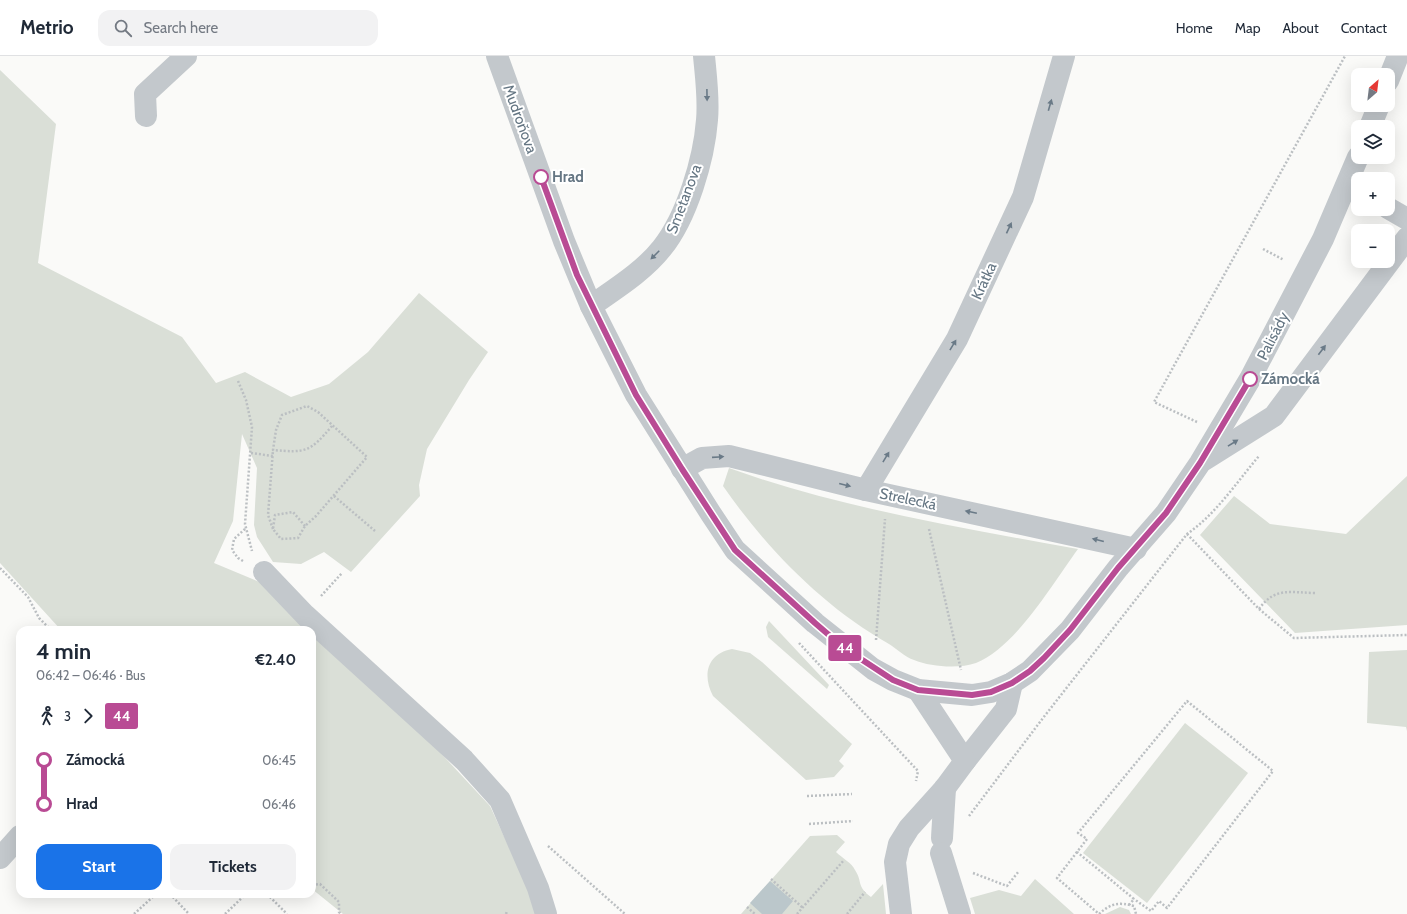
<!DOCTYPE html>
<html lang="en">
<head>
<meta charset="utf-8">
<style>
	body { margin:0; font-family:Cabin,sans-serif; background:#f2f2f3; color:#1f2937; height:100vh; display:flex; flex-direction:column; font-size:15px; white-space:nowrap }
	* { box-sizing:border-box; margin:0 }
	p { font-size:13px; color:#747a83 }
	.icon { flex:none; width:22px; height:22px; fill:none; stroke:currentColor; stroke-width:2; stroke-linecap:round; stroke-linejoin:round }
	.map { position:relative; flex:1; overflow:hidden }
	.sheet { position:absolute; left:16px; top:570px; width:300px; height:272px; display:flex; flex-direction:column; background:#fff; border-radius:12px; box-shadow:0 4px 16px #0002 }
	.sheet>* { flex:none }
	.badge { padding:0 8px; border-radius:3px; font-size:14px; line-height:26px }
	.needle { width:26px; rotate:28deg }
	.fabs { position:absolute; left:1351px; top:12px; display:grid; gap:8px }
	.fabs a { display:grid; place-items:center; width:44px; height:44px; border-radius:8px; background:#fff; box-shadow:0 4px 16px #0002; font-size:20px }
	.map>.badge { position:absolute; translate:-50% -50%; box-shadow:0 0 0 2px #fff }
	.legs { display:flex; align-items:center; gap:6px; height:44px; padding:0 20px; font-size:13px }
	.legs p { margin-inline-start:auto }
	.headline { display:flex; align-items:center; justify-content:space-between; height:68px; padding:0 20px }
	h1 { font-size:22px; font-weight:700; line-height:30px }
	.button { display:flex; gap:8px; margin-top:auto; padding:8px 20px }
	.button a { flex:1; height:46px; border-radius:12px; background:#1a73e8; color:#fff; font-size:16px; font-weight:700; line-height:46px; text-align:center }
	.button a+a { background:#f2f2f3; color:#1f2937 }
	ul { padding:0 20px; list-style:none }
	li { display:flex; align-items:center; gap:14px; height:44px; font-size:15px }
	li i { display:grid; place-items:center; width:6px; height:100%; margin:0 5px; background:currentColor }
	li i::after { content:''; width:10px; height:10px; margin:-5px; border:3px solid; border-radius:50%; background:#fff }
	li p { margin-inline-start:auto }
	li:first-child i { background:linear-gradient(#0000 50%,currentColor 0) }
	li:last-child i { background:linear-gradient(currentColor 50%,#0000 0) }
	header { display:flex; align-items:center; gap:24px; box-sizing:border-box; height:56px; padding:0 20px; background:#fff; border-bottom:1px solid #e0e1e3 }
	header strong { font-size:19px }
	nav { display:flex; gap:22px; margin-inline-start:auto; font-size:14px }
	.search { width:280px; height:36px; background:#f2f2f3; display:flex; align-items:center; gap:10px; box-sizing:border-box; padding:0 14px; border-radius:12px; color:#747a83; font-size:15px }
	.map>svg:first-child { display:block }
	.green { fill:#dadfd7 }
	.water { fill:#bbc7cb }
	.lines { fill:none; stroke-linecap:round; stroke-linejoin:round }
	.path { stroke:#bbbfc2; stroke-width:2.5; stroke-dasharray:2 2; stroke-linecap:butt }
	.minor { stroke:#c3c8cc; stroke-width:22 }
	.oneway { fill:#6a7a87 }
	.line-1-casing { stroke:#fff; stroke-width:9 }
	.line-1 { stroke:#b94b94; stroke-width:6 }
	.stop-1-dot { fill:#fff; stroke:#b94b94; stroke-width:2 }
	.labels { text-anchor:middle; stroke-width:4; stroke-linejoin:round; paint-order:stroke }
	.street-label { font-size:15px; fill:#657683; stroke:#fff }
	.stop-label { font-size:15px; font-weight:bold; fill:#657683; stroke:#fff; text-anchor:start }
</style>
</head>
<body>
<header>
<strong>Metrio</strong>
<div class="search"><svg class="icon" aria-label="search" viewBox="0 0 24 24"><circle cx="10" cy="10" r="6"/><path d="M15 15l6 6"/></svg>Search here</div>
<nav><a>Home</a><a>Map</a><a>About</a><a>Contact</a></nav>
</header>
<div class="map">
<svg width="1407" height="858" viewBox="0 0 1407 858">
	<rect width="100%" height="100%" fill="#fafaf8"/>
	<g class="green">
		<polygon points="0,14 56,68 38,207 182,281 216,327 245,316 291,341 329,328 368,296 419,237 488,296 469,324 427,393 419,429 420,440 351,516 324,496 301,508 273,506 257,481 254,469 257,412 242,378 233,465 214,507 262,527 423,678 490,750 540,858 343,858 312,833 312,574 61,574 0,507"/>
		<path d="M729,412c107,39 233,60 349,81 -25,34 -62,98 -102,114 -17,6 -45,4 -62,-3 -9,-3 -17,-11 -25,-16 -66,-37 -123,-96 -166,-158z"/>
		<polygon points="1407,420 1407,569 1295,577 1200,479 1234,440 1270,468 1346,478"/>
		<polygon points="769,565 829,629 827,633 768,581 766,571"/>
		<path d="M732,593l18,4 12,9 90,82 -13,17 5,5 -10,11 -28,3 -93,-84c-11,-21 -6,-42 19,-47z"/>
		<polygon points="1407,594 1407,675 1406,671 1367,667 1369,596"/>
		<polygon points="1185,667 1248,717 1147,847 1083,797"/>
		<path d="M837,779l8,7 -9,10c6,6 16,11 19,18 8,12 1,16 16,27l12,-13 3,30h-145l69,-78z"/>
		<polygon points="1035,823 1074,858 975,858 970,842 999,834 1021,840"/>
		<polygon points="1120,851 1129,854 1131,858 1105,858"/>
	</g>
	<polygon class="water" points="770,825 793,845 782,858 762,858 750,847"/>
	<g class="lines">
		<g class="path">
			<polyline points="1263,193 1284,204"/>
			<polyline points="238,325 246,344 252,371 245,468 252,495"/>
			<polyline points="1197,366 1154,346 1345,0"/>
			<polyline points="251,397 273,400"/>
			<polyline points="334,440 375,475"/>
			<path d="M305,470l-12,-14 -18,3 -2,14 8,10 17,-1 7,-12 11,-10 51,-59 -49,-45 -11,-6 -25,9 -6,15 -3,20c33,3 37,2 59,-24"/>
			<polyline points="273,473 268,459 273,394"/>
			<polyline points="929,473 961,614"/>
			<polyline points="1187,478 1259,553 1294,582 1407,579"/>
			<polyline points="243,505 238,502 232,494 234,483 246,472"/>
			<polyline points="0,512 28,541 39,562 51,574"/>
			<polyline points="321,540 342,517"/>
			<path d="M1259,553c16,-23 33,-16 57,-16"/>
			<polyline points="876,584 885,463"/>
			<polyline points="799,587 918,715 916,725"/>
			<polyline points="807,740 852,738"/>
			<path d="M969,760l74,-98 144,-184c29,-20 49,-51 72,-78"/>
			<polyline points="809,768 853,765"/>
			<polyline points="548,790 625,858"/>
			<polyline points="1077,796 1057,822 1099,858"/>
			<polyline points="973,817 1007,830 1019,815"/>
			<polyline points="771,823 803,852"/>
			<polyline points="312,829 320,828 339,846 339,856 341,858"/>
			<polyline points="170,838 189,858"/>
			<polyline points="267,838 287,858"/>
			<polyline points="1129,849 1134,843 1077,796 1087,783 1078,777 1187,645 1273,715 1167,852 1159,845 1151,855 1134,843"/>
			<polyline points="747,851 755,858"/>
			<polyline points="134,858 156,838"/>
			<polyline points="225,858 246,838"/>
			<polyline points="506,858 507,855"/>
			<polyline points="797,858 844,804"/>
			<polyline points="847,858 865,836"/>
			<path d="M1099,858c12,-11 20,-12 35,-8l2,8"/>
		</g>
		<g class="minor">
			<polyline points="497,0 564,185 591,250 636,339 711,458 735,494 815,567 873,613 893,624 918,634 972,639 991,636 1012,627 1030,615 1070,574 1118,512 1166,457 1200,407 1250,323 1323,183 1358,101"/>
			<polyline points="1388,25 1398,0"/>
			<polyline points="146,60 145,38 186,0"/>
			<polyline points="1370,71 1379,49"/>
			<polyline points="1388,152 1407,163"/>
			<path d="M591,250c24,-17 52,-34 71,-58 25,-31 42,-89 45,-128 2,-21 -1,-43 -3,-64"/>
			<polyline points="1204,404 1274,360 1407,182"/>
			<polyline points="682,413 702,402 729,400 866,434 1136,493"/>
			<polyline points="866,434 957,283 1023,141 1064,0"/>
			<polyline points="264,516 305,559 464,704 500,744 538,832 546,858"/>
			<polyline points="965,705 1006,653 1012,627"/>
			<polyline points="942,782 945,732"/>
			<polyline points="941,797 960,858"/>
			<polyline points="0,802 20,780"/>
			<polyline points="901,858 895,806 899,788 909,772 945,732 965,705 918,634"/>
		</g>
	</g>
	<defs><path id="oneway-solid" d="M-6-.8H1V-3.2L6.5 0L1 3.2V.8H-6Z"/></defs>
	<g class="oneway">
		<use href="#oneway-solid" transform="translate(707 39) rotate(89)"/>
		<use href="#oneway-solid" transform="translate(1050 49) rotate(-74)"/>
		<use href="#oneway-solid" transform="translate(1009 172) rotate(-65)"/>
		<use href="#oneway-solid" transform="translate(655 199) rotate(135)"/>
		<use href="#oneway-solid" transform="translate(953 289) rotate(-59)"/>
		<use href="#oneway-solid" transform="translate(1322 294) rotate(-53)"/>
		<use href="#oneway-solid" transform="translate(1233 387) rotate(-32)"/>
		<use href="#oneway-solid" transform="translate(718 401) rotate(-4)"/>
		<use href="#oneway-solid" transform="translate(886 401) rotate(-59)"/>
		<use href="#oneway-solid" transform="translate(845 429) rotate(14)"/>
		<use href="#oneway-solid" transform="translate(971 456) rotate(-168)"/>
		<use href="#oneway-solid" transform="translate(1098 484) rotate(-166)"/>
	</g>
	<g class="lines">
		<g class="line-1-casing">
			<polyline id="line-1" points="541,121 577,219 636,339 682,413 735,494 815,567 844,592 893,624 918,634 972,639 991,636 1012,627 1030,615 1044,602 1070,574 1118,512 1166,457 1200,407 1250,323"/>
		</g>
		<use href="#line-1" class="line-1"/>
	</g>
	<g class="stop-1-dot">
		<circle cx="541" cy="121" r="7"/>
		<circle cx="1250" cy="323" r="7"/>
	</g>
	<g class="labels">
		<g class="street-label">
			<text transform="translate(520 63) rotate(70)" y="5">Mudroňova</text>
			<text transform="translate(684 143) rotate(-69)" y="5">Smetanova</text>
			<text transform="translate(984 225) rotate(-65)" y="5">Krátka</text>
			<text transform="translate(1273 280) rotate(-63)" y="5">Palisády</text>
			<text transform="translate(908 443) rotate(12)" y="5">Strelecká</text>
		</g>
		<g class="stop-label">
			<text x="552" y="126">Hrad</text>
			<text x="1261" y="328">Zámocká</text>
		</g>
	</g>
</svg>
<div class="fabs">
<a><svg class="needle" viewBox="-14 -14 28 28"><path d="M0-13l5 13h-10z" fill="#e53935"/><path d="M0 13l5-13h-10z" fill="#747a83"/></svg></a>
<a><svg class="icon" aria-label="layers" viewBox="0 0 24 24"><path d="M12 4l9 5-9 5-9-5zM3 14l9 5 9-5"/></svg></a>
<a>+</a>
<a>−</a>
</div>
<b class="badge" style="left:845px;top:592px;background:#b94b94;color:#fff">44</b>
<section class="sheet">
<div class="headline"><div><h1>4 min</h1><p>06:42 – 06:46 · Bus</p></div><b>€2.40</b></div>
<div class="legs"><svg class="icon" aria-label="walk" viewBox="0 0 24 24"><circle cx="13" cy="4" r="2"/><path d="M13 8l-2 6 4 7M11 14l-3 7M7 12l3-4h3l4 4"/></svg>3<svg class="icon" aria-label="forward" viewBox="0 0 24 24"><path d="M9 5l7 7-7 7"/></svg><b class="badge" style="background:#b94b94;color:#fff">44</b></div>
<ul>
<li><i style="color:#b94b94"></i><b>Zámocká</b><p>06:45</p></li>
<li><i style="color:#b94b94"></i><b>Hrad</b><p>06:46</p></li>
</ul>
<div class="button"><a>Start</a><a>Tickets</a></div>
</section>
</div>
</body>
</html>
